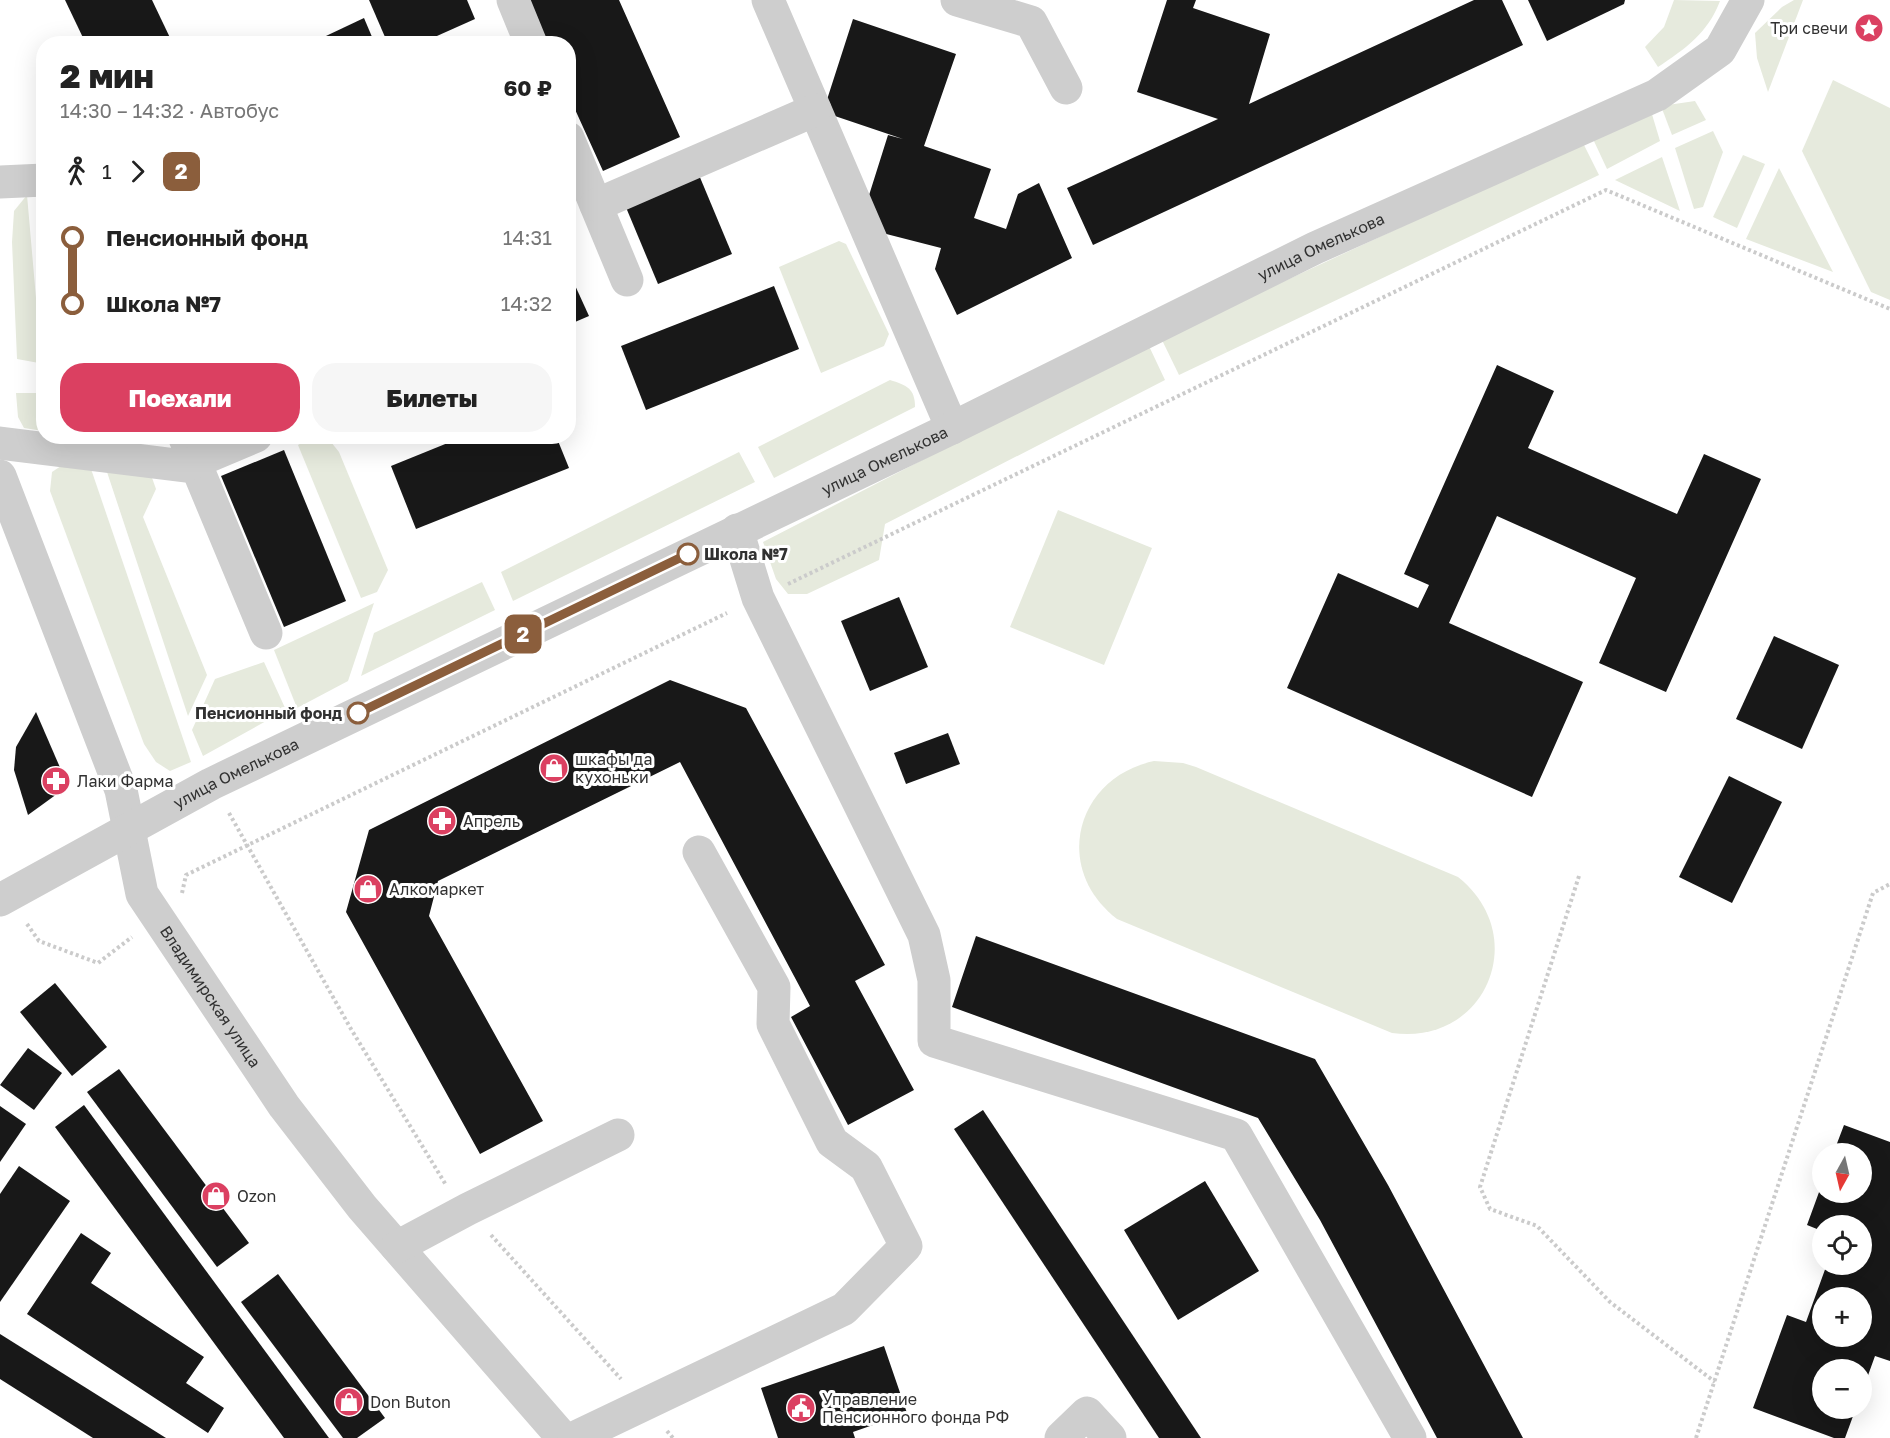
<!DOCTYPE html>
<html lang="ru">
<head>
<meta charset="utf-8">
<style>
	body { margin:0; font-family:"Golos Text",sans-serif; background:#f6f6f6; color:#222; height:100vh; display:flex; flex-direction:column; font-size:22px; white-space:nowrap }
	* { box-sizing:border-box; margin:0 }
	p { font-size:20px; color:#767676 }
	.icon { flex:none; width:33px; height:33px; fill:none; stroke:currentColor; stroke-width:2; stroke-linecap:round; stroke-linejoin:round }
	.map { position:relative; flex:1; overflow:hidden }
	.sheet { position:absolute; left:36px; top:36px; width:540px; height:408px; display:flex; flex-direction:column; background:#fff; border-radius:24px; box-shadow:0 6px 24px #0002 }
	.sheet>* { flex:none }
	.badge { padding:0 12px; border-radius:9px; font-size:21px; line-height:39px }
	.needle { width:39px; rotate:188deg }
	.buttons { position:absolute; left:1812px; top:1143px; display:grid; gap:12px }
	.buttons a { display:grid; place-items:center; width:60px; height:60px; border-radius:50%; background:#fff; box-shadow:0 6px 24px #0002; font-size:30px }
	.map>.badge { position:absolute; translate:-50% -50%; box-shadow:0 0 0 3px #fff }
	.legs { display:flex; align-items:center; gap:9px; height:66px; padding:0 24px; font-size:20px }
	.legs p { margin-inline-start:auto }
	.summary { display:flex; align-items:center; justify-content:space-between; height:102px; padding:0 24px }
	h1 { font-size:33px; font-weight:800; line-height:45px }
	.button { display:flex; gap:12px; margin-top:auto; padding:12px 24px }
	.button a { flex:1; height:69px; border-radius:24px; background:#db4061; color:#fff; font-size:24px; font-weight:800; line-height:69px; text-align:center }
	.button a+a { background:#f6f6f6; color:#222 }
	ul { padding:0 24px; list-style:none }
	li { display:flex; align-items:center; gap:21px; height:66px; font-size:22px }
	li i { display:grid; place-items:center; width:9px; height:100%; margin:0 8px; background:currentColor }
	li i::after { content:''; width:15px; height:15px; margin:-8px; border:4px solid; border-radius:50%; background:#fff }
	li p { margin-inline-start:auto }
	li:first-child i { background:linear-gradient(#0000 50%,currentColor 0) }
	li:last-child i { background:linear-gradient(currentColor 50%,#0000 0) }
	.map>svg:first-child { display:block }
	.green { fill:#e6eadd }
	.building { fill:#181818; fill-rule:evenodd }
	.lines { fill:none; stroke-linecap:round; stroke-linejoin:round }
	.path { stroke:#cbcbcb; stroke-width:4; stroke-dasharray:3 3; stroke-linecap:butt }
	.minor { stroke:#cecece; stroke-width:33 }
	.line-1-casing { stroke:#fff; stroke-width:14 }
	.line-1 { stroke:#8b5e3c; stroke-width:9 }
	.stop-1-dot { fill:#fff; stroke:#8b5e3c; stroke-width:3 }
	.labels { text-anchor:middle; stroke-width:6; stroke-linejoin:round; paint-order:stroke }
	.poi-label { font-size:16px; fill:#313131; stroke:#fff; text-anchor:start }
	.street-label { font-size:16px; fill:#313131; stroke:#fff }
	.stop-label { font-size:16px; font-weight:bold; fill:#313131; stroke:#fff; text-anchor:start }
</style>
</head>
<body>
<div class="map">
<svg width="1890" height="1438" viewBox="0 0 1890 1438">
	<rect width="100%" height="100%" fill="#fff"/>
	<g class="green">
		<path d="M1674,0l46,1c-12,32 -35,48 -62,66l-13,-20 19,-20z"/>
		<polygon points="1794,0 1803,0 1768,92 1757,58 1755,33 1782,7"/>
		<polygon points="1833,80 1890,108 1890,300 1871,292 1802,151"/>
		<polygon points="1695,101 1706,120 1672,135 1661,106"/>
		<polygon points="1651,111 1660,141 1607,169 1593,139"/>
		<polygon points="1713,131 1723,152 1703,207 1694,209 1675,148"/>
		<polygon points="1583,143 1599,175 1179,375 1161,338"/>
		<polygon points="1743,155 1765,164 1737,228 1713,217"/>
		<polygon points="1662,157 1680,211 1615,180"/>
		<polygon points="1779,168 1833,272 1746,239"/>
		<polygon points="27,195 36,298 43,321 43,372 41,372 39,363 17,359 12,242 14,211"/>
		<polygon points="839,241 846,244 889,334 884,346 821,373 779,267"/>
		<polygon points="1148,344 1165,380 885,524 879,560 807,594 788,594 776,579 763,542"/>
		<polygon points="40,380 43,380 43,431 24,428 18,417 16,393 41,393"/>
		<path d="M890,380c16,5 25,8 25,27l-141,71 -16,-31z"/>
		<polygon points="312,437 327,437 339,452 388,570 377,592 361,598 298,445"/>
		<polygon points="739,452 755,482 513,601 501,572"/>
		<polygon points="64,464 90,466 191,762 170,771 156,762 144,744 50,491 52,472"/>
		<polygon points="106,469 151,475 156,489 143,517 207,675 188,716"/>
		<polygon points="1058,510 1152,548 1104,665 1010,627"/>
		<polygon points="482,582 495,610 361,676 374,633"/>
		<polygon points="374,603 348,681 297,708 274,650"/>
		<polygon points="264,662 286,710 203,756 192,730 215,679"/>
		<path d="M1154,761l29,2 13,4 262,110c74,59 28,169 -66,156l-275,-114c-65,-50 -42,-141 37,-158z"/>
	</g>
	<g class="building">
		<polygon points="65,0 152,0 173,44 86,44"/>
		<polygon points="369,0 467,0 475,19 419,44 388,44"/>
		<polygon points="527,0 619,0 680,137 603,171 568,94 568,44 546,44"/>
		<polygon points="1167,0 1196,0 1193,8 1270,34 1249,104 1474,0 1502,0 1523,45 1093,245 1067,188 1218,119 1137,92"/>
		<polygon points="1528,0 1625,0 1624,4 1547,41"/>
		<polygon points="364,18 375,44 309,44"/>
		<polygon points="853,19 956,54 924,146 991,169 974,218 1006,229 1018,194 1039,183 1072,258 957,315 935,269 941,248 859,227 888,135 903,139 823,112"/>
		<polygon points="699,175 732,254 658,284 625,205"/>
		<polygon points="568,270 589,316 568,325"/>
		<polygon points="774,286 799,349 646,410 621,346"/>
		<polygon points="1497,365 1554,391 1528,448 1677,514 1704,454 1761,479 1666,692 1599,663 1636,578 1497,516 1449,623 1583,682 1532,797 1287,688 1338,573 1418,608 1429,585 1404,574"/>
		<polygon points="465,436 556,436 569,468 416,529 391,466"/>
		<polygon points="284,450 346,601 284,627 221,476"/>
		<polygon points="899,597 928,667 870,691 841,621"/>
		<polygon points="1774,636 1839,665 1802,749 1736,719"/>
		<polygon points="670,680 746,708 885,965 855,981 914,1090 848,1125 791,1017 810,1006 680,762 438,881 429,916 543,1121 480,1154 346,912 369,830"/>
		<polygon points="36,712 68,786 28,815 14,770 16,747"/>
		<polygon points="948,733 960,764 906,784 894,753"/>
		<polygon points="1729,776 1782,802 1732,903 1679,877"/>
		<polygon points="976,936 1315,1059 1388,1185 1523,1438 1437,1438 1320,1220 1258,1118 952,1007"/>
		<polygon points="55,983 107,1047 72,1076 20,1012"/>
		<polygon points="28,1048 62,1073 34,1110 0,1085"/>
		<polygon points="119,1069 249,1243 217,1267 87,1092"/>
		<polygon points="84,1105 329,1438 284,1438 55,1127"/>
		<polygon points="0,1106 26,1124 0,1162"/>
		<polygon points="983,1110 1201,1438 1159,1438 954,1129"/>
		<path d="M1844,1125l46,17v219l-15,-5 -13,36v-22h-40v38h34l-11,30h-11l-81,-30 34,-93 19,7 21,-58h35v-38h-40v5l-15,-6 15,-41v8h40v-38h-29zM1822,1298h40v38h-40z"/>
		<polygon points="19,1166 70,1201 0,1302 0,1194"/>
		<polygon points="1205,1181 1259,1271 1178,1320 1124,1230"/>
		<polygon points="81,1233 111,1253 91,1283 204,1357 186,1383 224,1408 208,1433 27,1314"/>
		<polygon points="278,1274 385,1418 357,1438 343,1438 241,1302"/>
		<polygon points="0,1334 166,1438 93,1438 0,1379"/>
		<polygon points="884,1346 907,1413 853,1432 855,1438 778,1438 761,1388"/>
	</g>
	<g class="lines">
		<g class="path">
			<polyline points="788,584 1606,190 1890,309"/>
			<polyline points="229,813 351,1029 446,1185"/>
			<polyline points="1579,876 1480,1187 1490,1209 1537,1226 1610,1302 1715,1382"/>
			<polyline points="182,893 186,875 727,613"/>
			<polyline points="27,924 39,941 98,963 132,937"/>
			<polyline points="491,1235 621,1379"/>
			<polyline points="667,1431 673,1438"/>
			<polyline points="1696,1438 1873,893 1890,884"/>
		</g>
		<g class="minor">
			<polyline points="513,0 531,44"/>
			<polyline points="768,0 952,428"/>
			<polyline points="957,0 1031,22 1066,88"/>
			<polyline points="568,138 627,280"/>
			<polyline points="0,182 44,180"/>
			<polyline points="596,205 815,110"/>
			<polyline points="184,436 266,633"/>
			<polyline points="0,443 185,466 256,436"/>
			<path id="s1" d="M0,476l121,314 21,104 142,212 78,101 201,231"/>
			<polyline points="737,530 758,598 924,935 934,980 934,1041 1236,1135 1410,1438"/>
			<path id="s2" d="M0,900l211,-116 741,-356 363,-180 342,-153 63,-45 28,-50"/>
			<polyline points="397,1247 468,1209 618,1135"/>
			<polyline points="574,1438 844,1309 906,1246 866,1167 832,1142 773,1024 774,987 699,852"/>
			<polyline points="1061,1438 1087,1413 1110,1438"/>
		</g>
	</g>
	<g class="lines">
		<g class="line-1-casing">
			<polyline id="line-1" points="358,713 688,554"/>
		</g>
		<use href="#line-1" class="line-1"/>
	</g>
	<defs>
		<g id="sight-disc" transform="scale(1.5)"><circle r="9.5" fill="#db4061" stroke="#fff"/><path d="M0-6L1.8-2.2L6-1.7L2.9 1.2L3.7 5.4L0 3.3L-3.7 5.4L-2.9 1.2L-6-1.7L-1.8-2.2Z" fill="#fff"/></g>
		<g id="shop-disc" transform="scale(1.5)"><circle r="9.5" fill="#db4061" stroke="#fff"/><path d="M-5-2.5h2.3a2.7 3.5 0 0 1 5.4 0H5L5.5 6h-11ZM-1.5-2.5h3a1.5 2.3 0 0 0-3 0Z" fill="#fff"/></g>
		<g id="pharmacy-disc" transform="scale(1.5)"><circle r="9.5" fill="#db4061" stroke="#fff"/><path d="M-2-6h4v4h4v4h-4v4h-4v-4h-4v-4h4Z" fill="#fff"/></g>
		<g id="civic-disc" transform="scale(1.5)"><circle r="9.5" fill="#db4061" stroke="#fff"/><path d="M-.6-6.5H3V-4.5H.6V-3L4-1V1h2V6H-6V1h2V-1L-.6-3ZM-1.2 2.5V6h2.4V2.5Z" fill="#fff"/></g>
	</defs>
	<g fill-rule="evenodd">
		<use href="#sight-disc" x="1869" y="28"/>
		<use href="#shop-disc" x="554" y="768"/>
		<use href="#pharmacy-disc" x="56" y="781"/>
		<use href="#pharmacy-disc" x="442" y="821"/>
		<use href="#shop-disc" x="368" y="889"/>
		<use href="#shop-disc" x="216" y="1196"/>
		<use href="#shop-disc" x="349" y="1402"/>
		<use href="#civic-disc" x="801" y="1408"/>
	</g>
	<g class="stop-1-dot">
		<circle cx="688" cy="554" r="10"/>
		<circle cx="358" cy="713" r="10"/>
	</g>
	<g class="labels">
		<g class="poi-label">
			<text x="1848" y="34" text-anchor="end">Три свечи</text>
			<text x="575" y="765">шкафы да<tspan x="575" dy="18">кухоньки</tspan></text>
			<text x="77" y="787">Лаки Фарма</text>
			<text x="463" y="827">Апрель</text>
			<text x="389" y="895">Алкомаркет</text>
			<text x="237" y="1202">Ozon</text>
			<text x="822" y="1405">Управление<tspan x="822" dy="18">Пенсионного фонда РФ</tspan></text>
			<text x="370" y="1408">Don Buton</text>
		</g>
		<g class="street-label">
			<text dy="6" stroke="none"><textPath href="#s2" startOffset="1474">улица Омелькова</textPath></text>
			<text dy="6" stroke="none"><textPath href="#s2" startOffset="988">улица Омелькова</textPath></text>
			<text dy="6" stroke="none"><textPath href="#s2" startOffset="268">улица Омелькова</textPath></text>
			<text dy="6" stroke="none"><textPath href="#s1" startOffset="566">Владимирская улица</textPath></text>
		</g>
		<g class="stop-label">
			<text x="704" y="560">Школа №7</text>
			<text x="342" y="719" text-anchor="end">Пенсионный фонд</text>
		</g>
	</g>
</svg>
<div class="buttons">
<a><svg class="needle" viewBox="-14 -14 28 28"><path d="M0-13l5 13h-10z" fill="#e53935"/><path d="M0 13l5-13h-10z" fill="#767676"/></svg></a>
<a><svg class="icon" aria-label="locate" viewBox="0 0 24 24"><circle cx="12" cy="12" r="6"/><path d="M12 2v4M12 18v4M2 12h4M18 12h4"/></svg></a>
<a>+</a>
<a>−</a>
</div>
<b class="badge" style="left:523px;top:634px;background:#8b5e3c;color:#fff">2</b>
<section class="sheet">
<div class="summary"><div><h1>2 мин</h1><p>14:30 – 14:32 · Автобус</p></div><b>60 ₽</b></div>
<div class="legs"><svg class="icon" aria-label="walk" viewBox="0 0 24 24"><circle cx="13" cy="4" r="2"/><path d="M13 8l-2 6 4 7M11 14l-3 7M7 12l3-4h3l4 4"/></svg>1<svg class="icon" aria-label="forward" viewBox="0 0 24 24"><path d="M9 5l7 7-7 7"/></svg><b class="badge" style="background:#8b5e3c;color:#fff">2</b></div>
<ul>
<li><i style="color:#8b5e3c"></i><b>Пенсионный фонд</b><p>14:31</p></li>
<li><i style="color:#8b5e3c"></i><b>Школа №7</b><p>14:32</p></li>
</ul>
<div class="button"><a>Поехали</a><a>Билеты</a></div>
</section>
</div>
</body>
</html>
